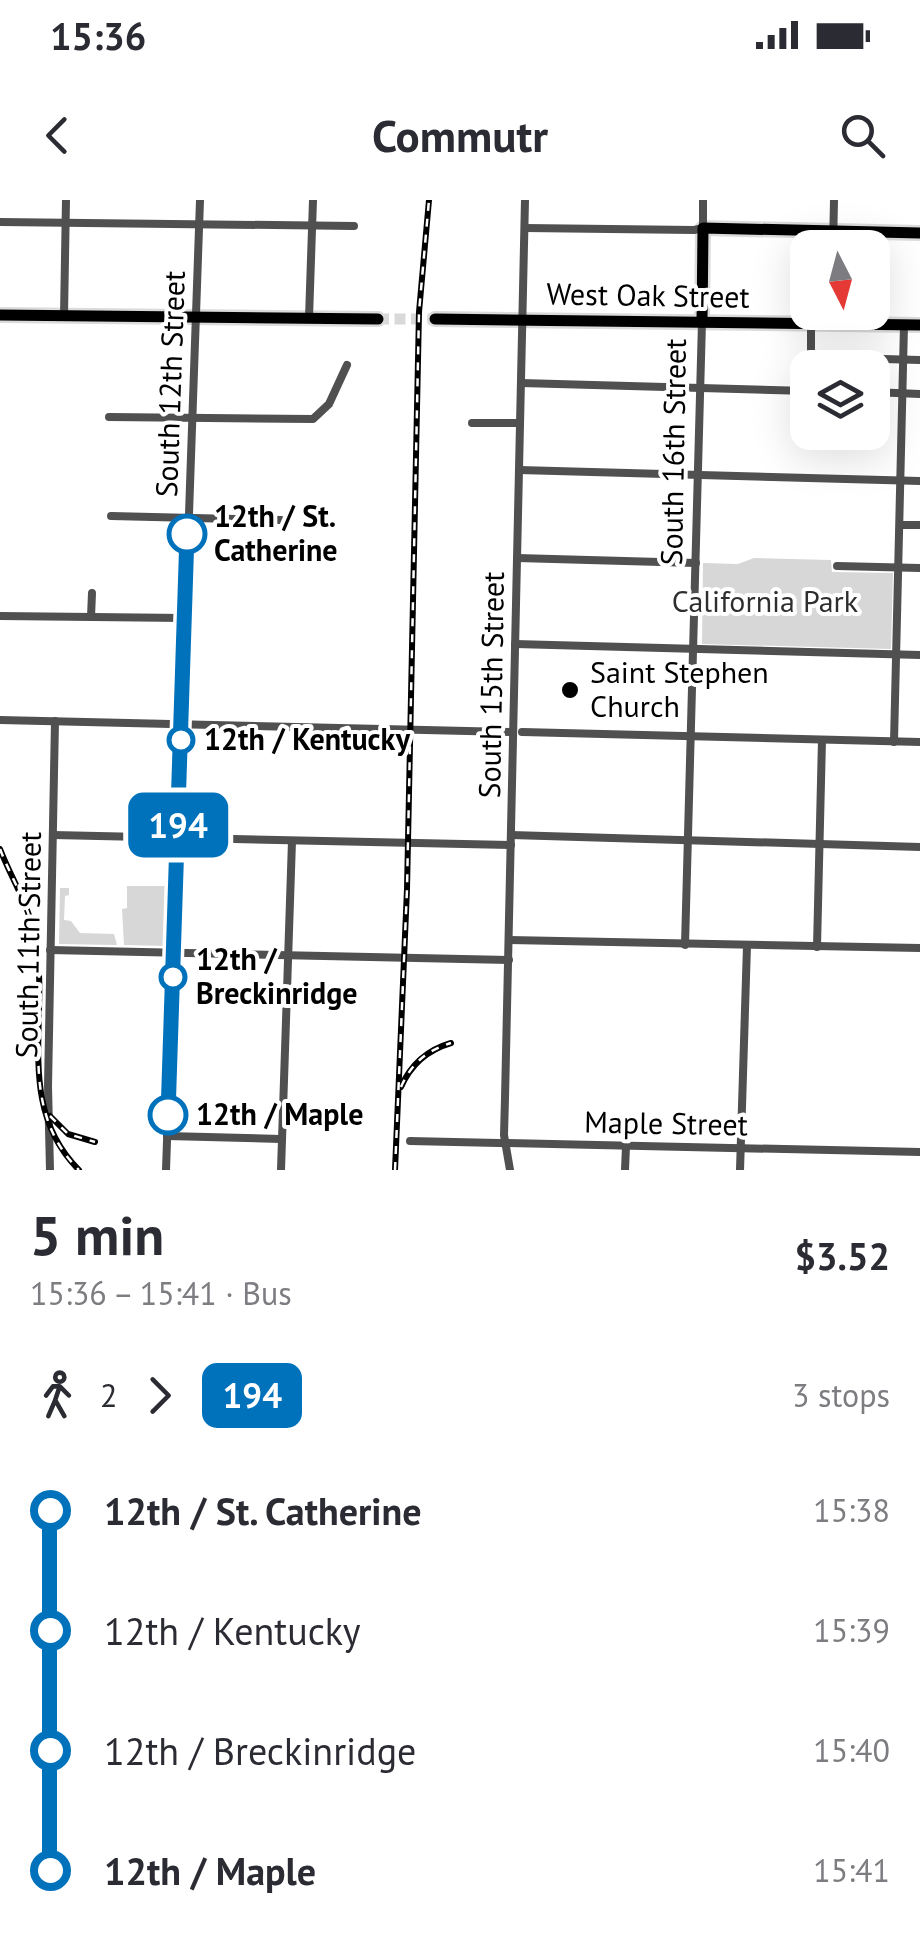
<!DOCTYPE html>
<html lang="en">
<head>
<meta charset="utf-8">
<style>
	body { margin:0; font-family:"PT Sans",sans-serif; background:#f7f7f7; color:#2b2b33; height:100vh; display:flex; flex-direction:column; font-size:38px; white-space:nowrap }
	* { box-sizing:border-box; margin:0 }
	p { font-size:32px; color:#7c7c81 }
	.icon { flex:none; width:55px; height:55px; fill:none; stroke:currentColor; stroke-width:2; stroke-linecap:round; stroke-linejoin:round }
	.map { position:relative; height:970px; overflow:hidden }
	.sheet { display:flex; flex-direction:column; background:#fff; flex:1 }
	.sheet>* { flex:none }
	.badge { padding:0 20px; border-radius:15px; font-size:35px; line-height:65px }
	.needle { width:65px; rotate:174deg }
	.tools { position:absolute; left:790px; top:30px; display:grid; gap:20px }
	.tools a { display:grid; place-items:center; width:100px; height:100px; border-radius:20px; background:#fff; box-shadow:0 10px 40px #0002; font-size:50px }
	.map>.badge { position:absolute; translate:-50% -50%; box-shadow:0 0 0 5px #fff }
	.legs { display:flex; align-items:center; gap:15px; height:110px; padding:0 30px; font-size:32px }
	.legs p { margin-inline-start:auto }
	.headline { display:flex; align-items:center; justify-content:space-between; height:170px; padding:0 30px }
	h1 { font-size:55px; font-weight:700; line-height:75px }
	ul { padding:0 30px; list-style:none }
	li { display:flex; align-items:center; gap:35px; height:120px; font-size:38px }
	li i { display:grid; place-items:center; width:15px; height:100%; margin:0 12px; background:currentColor }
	li i::after { content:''; width:25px; height:25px; margin:-12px; border:8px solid; border-radius:50%; background:#fff }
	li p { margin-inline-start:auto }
	li:first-child i { background:linear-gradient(#0000 50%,currentColor 0) }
	li:last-child i { background:linear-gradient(currentColor 50%,#0000 0) }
	.status { display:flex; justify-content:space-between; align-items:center; height:70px; padding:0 50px; background:#fff; direction:ltr }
	.status svg { height:28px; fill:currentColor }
	header { display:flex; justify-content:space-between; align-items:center; height:130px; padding:0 30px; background:#fff; font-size:45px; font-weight:700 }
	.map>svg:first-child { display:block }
	.green { fill:#d7d7d7 }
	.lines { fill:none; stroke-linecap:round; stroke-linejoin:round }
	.major-tunnel { stroke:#d9d9d9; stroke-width:11; stroke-dasharray:11 5.5; stroke-linecap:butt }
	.major-casing { stroke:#dbdbdb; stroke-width:16 }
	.minor { stroke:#505050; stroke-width:8 }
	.major { stroke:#000; stroke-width:11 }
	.rail-casing { stroke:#000; stroke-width:6 }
	.rail { stroke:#fff; stroke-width:2.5; stroke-dasharray:8; stroke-linecap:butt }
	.line-1-casing { stroke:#fff; stroke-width:22 }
	.line-1 { stroke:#0072bc; stroke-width:15 }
	.stop-1-dot { fill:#fff; stroke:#0072bc; stroke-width:5 }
	.poi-dot { fill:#000; stroke:#fff; stroke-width:4 }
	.labels { text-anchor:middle; stroke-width:8; stroke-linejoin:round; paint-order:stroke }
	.street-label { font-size:30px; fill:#000; stroke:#fff }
	.stop-label { font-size:30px; font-weight:bold; fill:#000; stroke:#fff; text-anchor:start }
	.park-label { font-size:30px; fill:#2e2e2e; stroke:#fff }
	.poi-label { font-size:30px; fill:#000; stroke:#fff; text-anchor:start }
</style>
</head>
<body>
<div class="status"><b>15:36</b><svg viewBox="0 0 49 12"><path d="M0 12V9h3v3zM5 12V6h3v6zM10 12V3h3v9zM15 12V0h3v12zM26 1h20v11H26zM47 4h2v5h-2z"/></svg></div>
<header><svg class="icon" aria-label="back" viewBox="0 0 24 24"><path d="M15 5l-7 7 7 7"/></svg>Commutr<svg class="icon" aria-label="search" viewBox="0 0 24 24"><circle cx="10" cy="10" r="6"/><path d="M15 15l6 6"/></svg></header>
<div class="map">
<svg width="920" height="970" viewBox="0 0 920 970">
	<rect width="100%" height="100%" fill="#fff"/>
	<g class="green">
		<polygon points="754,358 831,360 832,372 893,373 891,449 702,444 703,363 738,364"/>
		<polygon points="127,686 170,686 168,746 124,745 122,709 127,708"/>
		<polygon points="60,688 69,688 69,695 65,696 64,720 71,721 80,733 114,734 117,745 59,744"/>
	</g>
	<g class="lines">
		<polyline class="major-tunnel" points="378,119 435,119"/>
		<g class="major-casing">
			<g id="major">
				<polyline points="0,115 378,119"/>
				<polyline points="435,119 920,125"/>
				<polyline points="702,122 703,28 920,33"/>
			</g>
		</g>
		<g class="minor">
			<polyline points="0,22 354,26"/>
			<polyline points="525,28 694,30 703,28 703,0"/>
			<polyline points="833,48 834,0"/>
			<polyline points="64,116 66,0"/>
			<polyline points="309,118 313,0"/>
			<polyline points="811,157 920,160"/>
			<polyline points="811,168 811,124"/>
			<polyline points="521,183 808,191"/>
			<polyline points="872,192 920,194"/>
			<polyline points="109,217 313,219 329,204 347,165"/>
			<polyline points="472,223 520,223"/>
			<polyline points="519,270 920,281"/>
			<polyline points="111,316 281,320"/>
			<polyline points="900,325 920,325"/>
			<polyline points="517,358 696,363"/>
			<polyline points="837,366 920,368"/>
			<polyline points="0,416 184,418"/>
			<polyline points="91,417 92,393"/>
			<polyline points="515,444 920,455"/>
			<polyline points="0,520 513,532"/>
			<polyline points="522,532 920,542"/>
			<polyline points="894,542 904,125"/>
			<polyline points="53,635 511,645"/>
			<polyline points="511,635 920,647"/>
			<polyline points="509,740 920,748"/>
			<polyline points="685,745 702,122"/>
			<polyline points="817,747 822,540"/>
			<polyline points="50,750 509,760"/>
			<polyline points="167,936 281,939"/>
			<polyline points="410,941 920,952"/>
			<polyline points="50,970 48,886 55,521"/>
			<polyline points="166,970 200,0"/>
			<polyline points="281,970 292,641"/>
			<polyline points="510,970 504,935 505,898 525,0"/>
			<polyline points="625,970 626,946"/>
			<polyline points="740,970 747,746"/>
		</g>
		<use href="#major" class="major"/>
		<g class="rail-casing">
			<g id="rail">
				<path d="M0,649c12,31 31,60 36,93 13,79 -21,164 43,228"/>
				<path d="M401,887c10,-23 26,-37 50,-44"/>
				<polyline points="50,916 68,934 95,942"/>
				<polyline points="395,970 407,689 419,112 429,0"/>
			</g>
		</g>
		<use href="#rail" class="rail"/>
	</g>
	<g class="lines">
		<g class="line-1-casing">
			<polyline id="line-1" points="168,915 187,334"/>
		</g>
		<use href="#line-1" class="line-1"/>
	</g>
	<g class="stop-1-dot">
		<circle cx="187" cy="334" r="18"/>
		<circle cx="181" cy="540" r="12"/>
		<circle cx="173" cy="777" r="12"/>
		<circle cx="168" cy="915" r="18"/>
	</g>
	<circle class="poi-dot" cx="570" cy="490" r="10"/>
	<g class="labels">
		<g class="street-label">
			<text transform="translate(648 96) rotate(1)" y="10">West Oak Street</text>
			<text transform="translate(171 184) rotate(-88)" y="10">South 12th Street</text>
			<text transform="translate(674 252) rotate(-89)" y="10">South 16th Street</text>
			<text transform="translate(492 485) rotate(-89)" y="10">South 15th Street</text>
			<text transform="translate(29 745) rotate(-89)" y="10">South 11th Street</text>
			<text transform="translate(666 924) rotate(1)" y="10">Maple Street</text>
		</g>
		<g class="stop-label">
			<text x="214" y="327">12th / St.<tspan x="214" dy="34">Catherine</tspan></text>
			<text x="204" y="550">12th / Kentucky</text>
			<text x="196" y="770">12th /<tspan x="196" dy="34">Breckinridge</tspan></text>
			<text x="196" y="925">12th / Maple</text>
		</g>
		<g class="park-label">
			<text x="765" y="412">California Park</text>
		</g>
		<g class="poi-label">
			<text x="590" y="483">Saint Stephen<tspan x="590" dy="34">Church</tspan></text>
		</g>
	</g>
</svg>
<div class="tools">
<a><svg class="needle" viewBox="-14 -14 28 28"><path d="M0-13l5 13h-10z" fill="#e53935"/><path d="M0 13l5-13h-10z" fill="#7c7c81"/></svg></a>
<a><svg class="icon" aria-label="layers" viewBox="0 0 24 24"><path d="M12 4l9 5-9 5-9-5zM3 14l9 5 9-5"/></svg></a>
</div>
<b class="badge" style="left:178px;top:625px;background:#0072bc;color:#fff">194</b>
</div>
<section class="sheet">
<div class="headline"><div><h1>5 min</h1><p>15:36 – 15:41 · Bus</p></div><b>$3.52</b></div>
<div class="legs"><svg class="icon" aria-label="walk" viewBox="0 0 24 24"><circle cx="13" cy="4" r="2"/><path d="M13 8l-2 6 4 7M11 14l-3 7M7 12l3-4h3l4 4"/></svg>2<svg class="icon" aria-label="forward" viewBox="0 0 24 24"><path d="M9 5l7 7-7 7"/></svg><b class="badge" style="background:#0072bc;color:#fff">194</b><p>3 stops</p></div>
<ul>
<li><i style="color:#0072bc"></i><b>12th / St. Catherine</b><p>15:38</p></li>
<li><i style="color:#0072bc"></i><span>12th / Kentucky</span><p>15:39</p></li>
<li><i style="color:#0072bc"></i><span>12th / Breckinridge</span><p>15:40</p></li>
<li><i style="color:#0072bc"></i><b>12th / Maple</b><p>15:41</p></li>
</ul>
</section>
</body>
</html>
